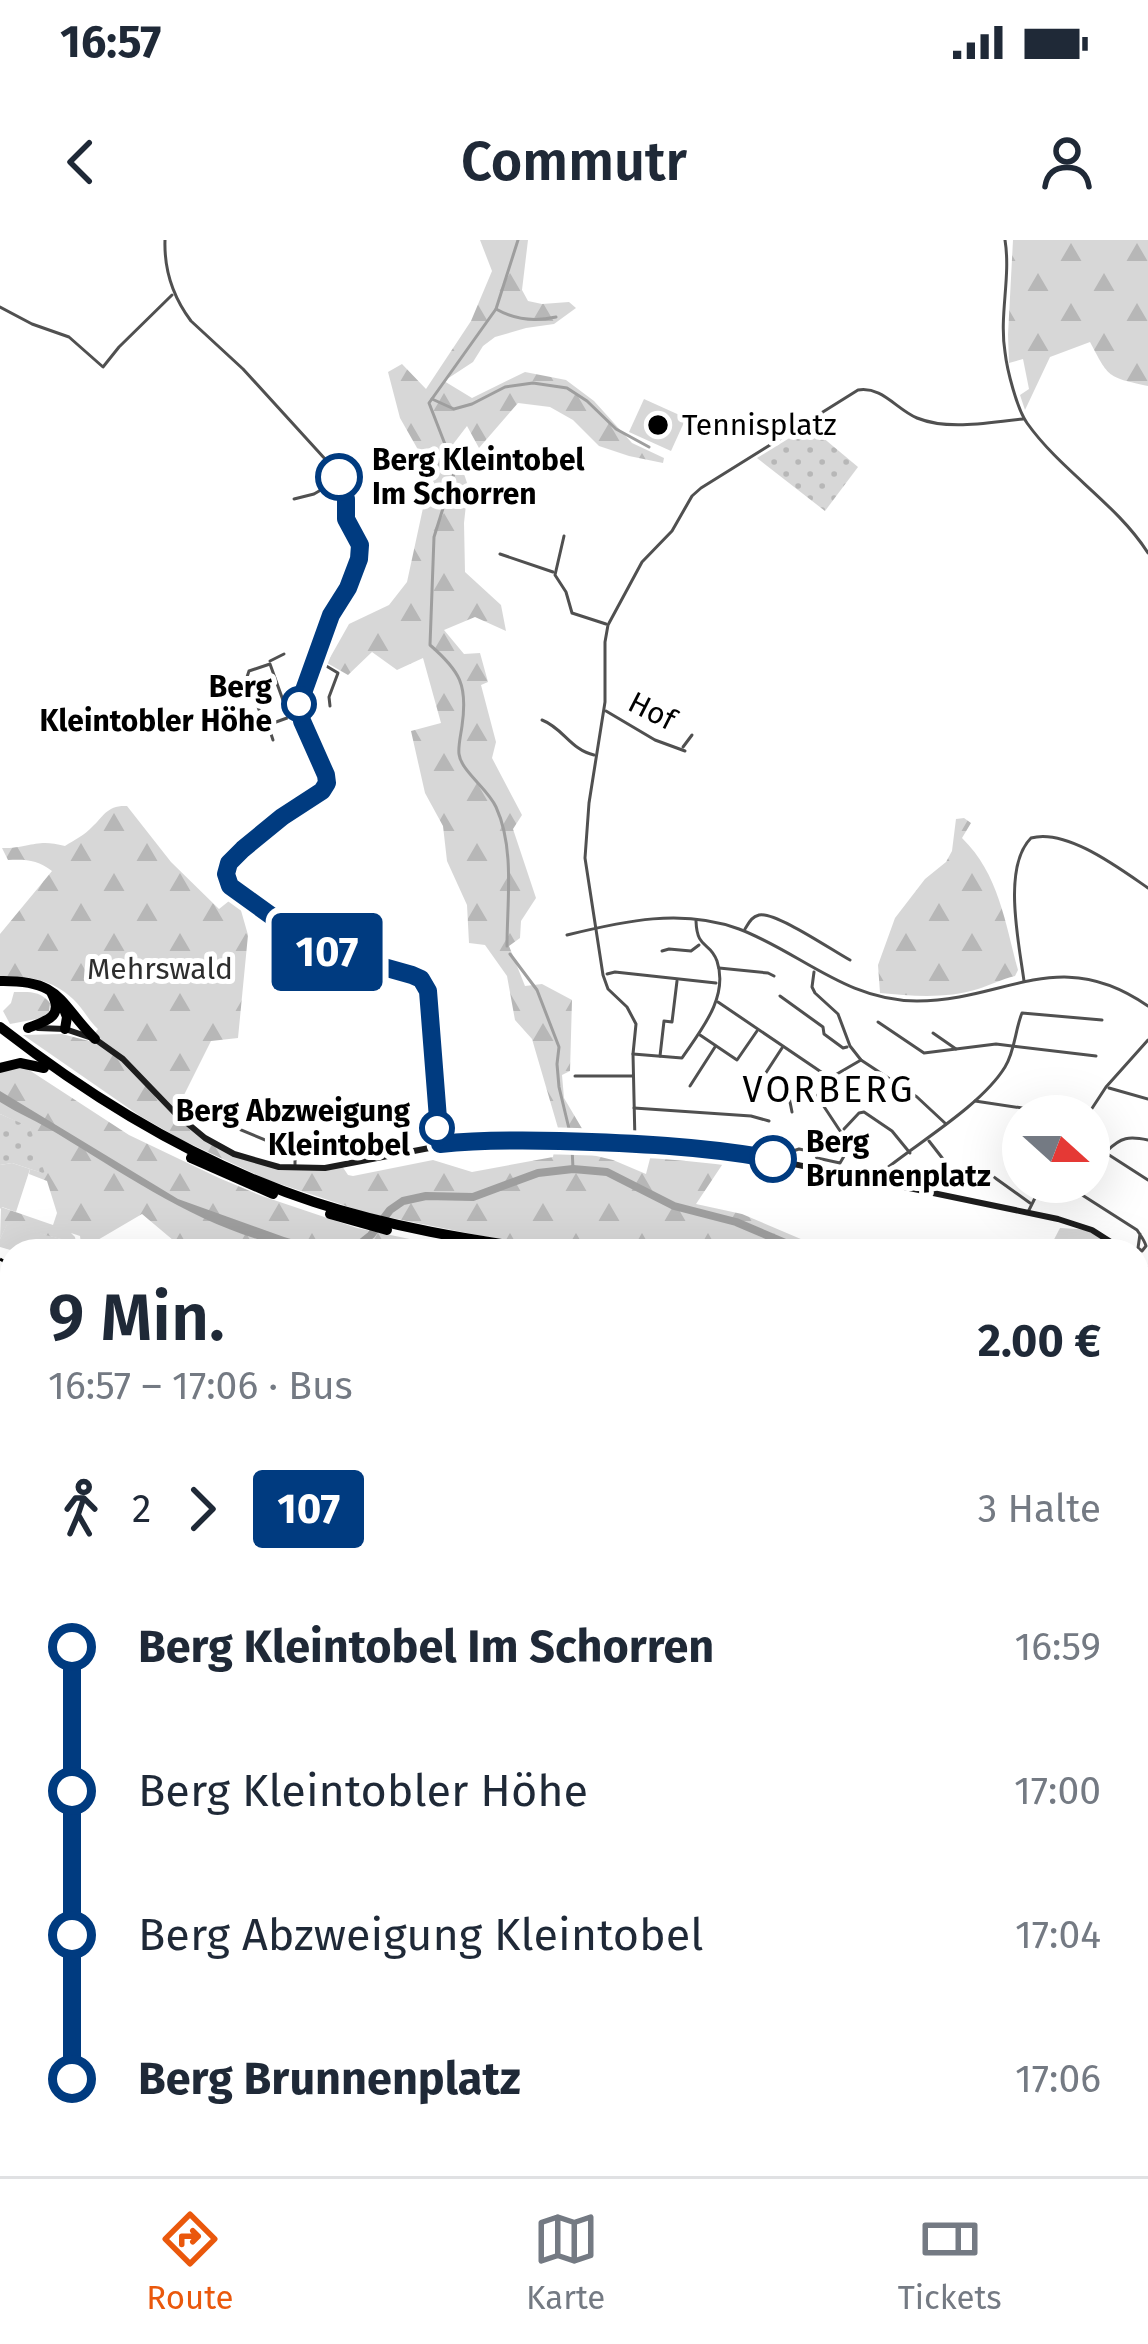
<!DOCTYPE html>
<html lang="de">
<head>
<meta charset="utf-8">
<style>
	body { margin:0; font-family:"Fira Sans",sans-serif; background:#f6f6f7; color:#1f2937; height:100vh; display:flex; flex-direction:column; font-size:45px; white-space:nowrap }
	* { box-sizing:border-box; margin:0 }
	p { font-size:39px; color:#747a83 }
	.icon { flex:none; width:66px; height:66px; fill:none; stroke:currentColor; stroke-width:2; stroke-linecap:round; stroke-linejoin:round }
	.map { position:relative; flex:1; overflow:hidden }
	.details { position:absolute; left:0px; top:999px; width:1149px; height:939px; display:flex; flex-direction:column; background:#fff; border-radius:36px 36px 0 0; box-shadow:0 12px 48px #0002 }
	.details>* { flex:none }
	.badge { padding:0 24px; border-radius:9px; font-size:42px; line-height:78px }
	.needle { width:78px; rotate:111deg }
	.tools { position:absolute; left:1002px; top:855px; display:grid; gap:24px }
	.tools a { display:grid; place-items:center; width:108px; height:108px; border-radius:50%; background:#fff; box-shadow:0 12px 48px #0002; font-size:60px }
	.map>.badge { position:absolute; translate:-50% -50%; box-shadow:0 0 0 6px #fff }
	.legs { display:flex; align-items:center; gap:18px; height:132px; padding:0 48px; font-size:39px }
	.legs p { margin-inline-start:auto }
	.head { display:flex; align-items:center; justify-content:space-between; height:204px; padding:0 48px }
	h1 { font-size:66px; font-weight:600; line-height:90px }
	ul { padding:0 48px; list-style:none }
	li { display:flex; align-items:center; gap:42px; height:144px; font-size:45px }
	li i { display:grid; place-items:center; width:18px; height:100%; margin:0 15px; background:currentColor }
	li i::after { content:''; width:30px; height:30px; margin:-15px; border:9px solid; border-radius:50%; background:#fff }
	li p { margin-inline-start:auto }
	li:first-child i { background:linear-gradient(#0000 50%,currentColor 0) }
	li:last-child i { background:linear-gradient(currentColor 50%,#0000 0) }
	.status { display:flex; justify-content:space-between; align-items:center; height:84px; padding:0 60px; background:#fff; direction:ltr }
	.status svg { height:33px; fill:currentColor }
	header { display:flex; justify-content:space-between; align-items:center; height:156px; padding:0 48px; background:#fff; font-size:54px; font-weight:600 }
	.tabs { display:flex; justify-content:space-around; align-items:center; height:168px; border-top:3px solid #e0e1e3; background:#fff; font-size:33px; color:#747a83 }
	.tabs a { display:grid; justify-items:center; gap:6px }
	.tabs .current { color:#ea580c }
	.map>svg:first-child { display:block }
	.grass { fill:#d7d7d7 }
	.forest { fill:url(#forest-firs) }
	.cemetery { fill:url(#cemetery-stones) }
	.park { fill:url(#park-dots) }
	.water { fill:#9e9e9e }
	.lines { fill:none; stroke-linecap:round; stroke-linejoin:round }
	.stream { stroke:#9e9e9e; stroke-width:3 }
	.river { stroke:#9e9e9e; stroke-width:8 }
	.street { stroke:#505050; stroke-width:3 }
	.secondary { stroke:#1d1d1d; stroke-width:6 }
	.highway { stroke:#000; stroke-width:10 }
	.rail { stroke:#000; stroke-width:3; stroke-dasharray:18 6 3 6; stroke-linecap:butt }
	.line-1-casing { stroke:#fff; stroke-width:27 }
	.line-1 { stroke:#003b80; stroke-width:18 }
	.poi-dot { fill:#000; stroke:#fff; stroke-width:4.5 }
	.stop-1-dot { fill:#fff; stroke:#003b80; stroke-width:6 }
	.labels { text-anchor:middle; stroke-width:10; stroke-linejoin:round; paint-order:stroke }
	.poi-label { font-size:30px; fill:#000; stroke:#fff; text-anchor:start }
	.stop-label { font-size:30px; font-weight:bold; fill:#000; stroke:#fff; text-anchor:start }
	.street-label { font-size:30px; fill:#000; stroke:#fff }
	.park-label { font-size:30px; fill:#2e2e2e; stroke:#fff }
	.quarter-label { font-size:36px; letter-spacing:3px; fill:#000; stroke:#fff }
</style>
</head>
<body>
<div class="status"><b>16:57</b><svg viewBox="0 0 49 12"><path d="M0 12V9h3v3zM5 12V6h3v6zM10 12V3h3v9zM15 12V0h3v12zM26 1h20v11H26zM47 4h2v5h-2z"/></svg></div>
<header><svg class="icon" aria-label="back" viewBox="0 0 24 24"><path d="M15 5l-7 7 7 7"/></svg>Commutr<svg class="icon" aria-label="person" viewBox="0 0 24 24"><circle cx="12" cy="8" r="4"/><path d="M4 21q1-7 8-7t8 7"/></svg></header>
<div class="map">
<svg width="1148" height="1936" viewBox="0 0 1148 1936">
	<defs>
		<pattern id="forest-firs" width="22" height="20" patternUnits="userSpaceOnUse" patternTransform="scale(3)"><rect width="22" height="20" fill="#d7d7d7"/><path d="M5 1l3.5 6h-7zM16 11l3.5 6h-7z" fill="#b7b7b7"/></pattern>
		<pattern id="cemetery-stones" width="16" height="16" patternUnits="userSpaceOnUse" patternTransform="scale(3)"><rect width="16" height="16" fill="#d7d7d7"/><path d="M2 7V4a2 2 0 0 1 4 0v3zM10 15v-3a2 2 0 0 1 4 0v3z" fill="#b7b7b7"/></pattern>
		<pattern id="park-dots" width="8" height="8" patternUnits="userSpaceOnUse" patternTransform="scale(3)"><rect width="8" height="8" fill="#d7d7d7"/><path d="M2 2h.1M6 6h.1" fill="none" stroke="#b7b7b7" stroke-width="1.8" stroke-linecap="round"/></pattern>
	</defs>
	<rect width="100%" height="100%" fill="#fff"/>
	<g class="grass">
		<polygon points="644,159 686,178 671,211 629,192"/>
		<polygon points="12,923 30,929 16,972 2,967 0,969 0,925"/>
		<polygon points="7,984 76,1003 72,1011 14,1011 0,1007 0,999"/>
		<polygon points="11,1093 12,1094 12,1184 0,1177 0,1116"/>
	</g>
	<g class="forest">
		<path d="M480,0h48l-6,50 6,11 14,3 27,-2 7,6 -22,16 -28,4 -31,9 -12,9 -10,16 -29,19 28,17 53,-26 41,8 28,21 38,42 32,15 -1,5 -34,-7 -30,-10 -26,-26 -23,-13 -32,-4 -39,45 -12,-22 -13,17 14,43 -4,37 1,49 36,33 5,26 -31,-14 -31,13 20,24 16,-1 8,29 -7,3 15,57 -4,16 30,57 -9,14 23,69 -15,23 -1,17 -11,8 16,40 17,-2 30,16 -2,71 -8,4 2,23 23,39 1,17 25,6 33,14 7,-27 73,12 -30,45 46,10 87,37h-245l-102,-15 -115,-23 -99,-33 -86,-40 -42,-24 -117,-81 39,-1 27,7 9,-12c-10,-9 -15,-21 -25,-30 -21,-20 -46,-23 -73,-23v-42l52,-63c-14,-11 -26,-12 -44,-11l-6,-12c29,0 35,-10 63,-2 9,-6 20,-11 27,-19 12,-11 15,-22 35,-21l44,56 48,47 15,-12 4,3 10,35 -10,103 -27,3 -36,72 45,34 59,20 63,-1 6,9 5,1 80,-16 39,12 81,-15 5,-29 -26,-89 -17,-19 -8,-44 -22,-31 -16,-2 -2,-38 -20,-44 -4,-35 -18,-33 -14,-62 30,-8 -18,-65 -26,12 -25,-18 -24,23 -21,-12 22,-39 40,-19 18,-23 16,-74v-22l10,-10 -33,-58 -12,-46 14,-8 24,25 45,-68 21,-50z"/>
		<path d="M1013,0h135v146c-41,-9 -39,-8 -58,-44l-40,15 -25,53 -5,-15 9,-6 -6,-30 -14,4 -1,-28z"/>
		<path d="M964,578l7,5 -9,15c37,36 43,85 56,132l-3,6c-13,3 -25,9 -37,13 -32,10 -66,7 -98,4l-2,-28 17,-47 30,-39 21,-17 6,-11 4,-32z"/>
		<path d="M14,752c14,0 26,-2 36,11l-1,9 -7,6 -32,6 -7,-13 8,-8z"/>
		<polygon points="0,826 26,828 129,895 219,938 262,956 357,988 467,1011 276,1011 249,1002 244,1011 186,1011 142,974 96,1001 103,1011 82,1011 80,996 71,993 75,997 76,1003 7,985 0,999 1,967 53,985 57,973 47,941 29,934 30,929 43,933 30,888 0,874"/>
		<polygon points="1060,988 1092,990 1125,1011 1048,1011"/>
		<polygon points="1137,1021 1148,1031 1148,1152 1140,1150 1142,1164 1137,1167"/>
	</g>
	<polygon class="cemetery" points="12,1822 12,1926 52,1926 45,1936 0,1936 0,1841"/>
	<g class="park">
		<polygon points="809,186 858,227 825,271 757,218"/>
		<polygon points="0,874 30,887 45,934 12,923 0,925"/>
		<polygon points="57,1926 154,1926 147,1936 49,1936"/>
	</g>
	<path class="water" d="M0,851l178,108 106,38 48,14c-98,0 -193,-68 -274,-117 -19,-12 -39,-20 -58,-32z"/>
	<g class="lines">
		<g class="stream">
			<path d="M496,69c19,11 38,13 60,8"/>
			<polyline points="432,159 454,169 472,164 505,147 533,143 567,148 587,161 616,189 649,207"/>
			<path d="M507,706c0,-44 8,-98 -11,-139 -8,-18 -35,-36 -37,-53 -1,-8 2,-20 3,-28 6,-41 -2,-55 -32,-81l4,-108 21,-67 -26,-67 67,-94 22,-69"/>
			<polyline points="510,714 537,750 559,807 557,824 559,847 571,897"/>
			<polyline points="572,907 573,929"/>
			<polyline points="366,1003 399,1011"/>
			<polyline points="1137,1659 1148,1671"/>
		</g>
		<g class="river">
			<polyline points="351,1011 371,995 390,970 403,961 426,956 473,957 538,933 573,929 607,932 674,966 736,982 804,1011"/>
			<polyline points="1137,1223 1148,1229"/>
			<polyline points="46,1936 54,1926"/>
		</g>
		<g class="street">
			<path d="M165,0c-1,30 8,57 26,81l52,48 93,102 10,28v20l13,22 1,8 -5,24 -24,42 -32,89 3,17 24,54 1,8 -5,8 -40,26 -50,42 -6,15 1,8 8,10 75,53 33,12 70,18 11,7 3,9 12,153"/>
			<path d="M1005,0c6,37 -6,75 0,112 2,18 12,57 22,71 34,48 90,81 121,130"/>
			<polyline points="0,67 32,84 69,97 103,127 119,107 172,55"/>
			<polyline points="294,259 314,254 338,240"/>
			<polyline points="564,296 555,335 566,352 572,373 606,384"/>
			<polyline points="500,314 553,332"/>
			<polyline points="270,421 284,414"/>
			<polyline points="318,421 338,433 329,457 330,466"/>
			<polyline points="606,471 655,500 685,511"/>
			<polyline points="289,477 270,424 249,431 247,437 265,486 298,474"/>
			<path d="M542,480c21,8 29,30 52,35"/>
			<polyline points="268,485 273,500"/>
			<polyline points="683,507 692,495"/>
			<path d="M745,689c4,-6 6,-12 14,-14 16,-4 74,36 91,45"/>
			<path d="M567,695c57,-14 115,-27 172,-6 61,23 107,72 178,72 88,0 142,-57 231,5"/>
			<polyline points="662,711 669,709 691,711 699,705"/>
			<polyline points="719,728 768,733 774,736"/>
			<polyline points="814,732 812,747 815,753 838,774 850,806 861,820 917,857 946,884"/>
			<polyline points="607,734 615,732 716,743"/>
			<path d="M1024,741c-5,-38 -22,-114 7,-143 35,-10 88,30 117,50"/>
			<polyline points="780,756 823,787 824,794 843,808 847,807"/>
			<polyline points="718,762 830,838 861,820"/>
			<polyline points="878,782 924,813 996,804 1096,816"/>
			<polyline points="933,793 956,809"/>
			<polyline points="700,795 737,820 757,791"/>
			<path d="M633,814l49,4c19,-28 47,-61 35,-97 -7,-20 -20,-11 -21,-40"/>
			<polyline points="660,816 664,781 672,782 677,741"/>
			<polyline points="575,836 633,836"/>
			<polyline points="690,846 715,807"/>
			<polyline points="1109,848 1148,859"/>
			<polyline points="760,850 756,848 782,808"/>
			<polyline points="975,861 1049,872 1051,867"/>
			<polyline points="181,865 287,909 295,916 295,926"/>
			<polyline points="634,868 751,876 769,881"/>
			<polyline points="792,872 788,852 819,846"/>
			<polyline points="1087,876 1106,847 1148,800"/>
			<polyline points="844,889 859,873 864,872 892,891 910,913"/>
			<polyline points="929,901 950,928 960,931 984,930 1030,963"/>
			<path d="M635,902l-2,-88 3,-30 -9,-17 -19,-18 -5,-14 -18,-117 4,-55 16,-101v-60l3,-17 34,-63 30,-31 20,-35 9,-8 157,-98c24,-4 38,19 59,28 32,13 73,4 106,1"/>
			<polyline points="1089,906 1103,915 1106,913 1148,940"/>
			<path d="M1107,911c14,-14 22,-15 41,-11"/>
			<polyline points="789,918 790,912 799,909 814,912 817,918 840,923 850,906 817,856 829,839"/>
			<path d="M879,939l3,-7c35,-29 99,-66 123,-105 10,-16 10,-37 17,-54l80,7"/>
			<path d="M1047,942l32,11 58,37c3,5 7,9 9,16l-4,5 -4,-3 2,-14"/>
			<polyline points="1028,972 1043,942"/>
			<polyline points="0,1616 12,1621"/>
			<polyline points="1137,1636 1148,1630"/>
			<polyline points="0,1660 12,1664"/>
			<polyline points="0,1748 12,1759"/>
			<polyline points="0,1827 12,1806"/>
			<polyline points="185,1926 201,1936"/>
			<polyline points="329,1926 342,1936"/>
			<polyline points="366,1926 379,1936"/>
			<polyline points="453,1926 471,1936"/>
			<polyline points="153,1936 160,1926"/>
			<polyline points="312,1936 320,1926"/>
			<polyline points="910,1936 915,1929"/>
		</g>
		<g class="secondary">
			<polyline points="38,788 65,789 95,799 123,819 175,873 205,898 234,914 279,927 325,928 466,901 635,902 755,916 1058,979 1092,990 1125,1011"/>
			<polyline points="1137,1021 1148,1031"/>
			<polyline points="1137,1656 1148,1648"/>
			<polyline points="678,1936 683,1926"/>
		</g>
		<g class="highway">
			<path d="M0,741c62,-1 58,21 95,58"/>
			<polyline points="62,764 67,777 65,789"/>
			<path d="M0,787c95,74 199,137 314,175 76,25 156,38 235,49"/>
			<path d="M28,788c18,-7 36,-11 24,-34"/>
			<polyline points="0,828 20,823 44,828"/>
			<polyline points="191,918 273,954"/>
			<polyline points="330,974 387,990"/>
			<polyline points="1137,1299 1148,1311"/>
		</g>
		<g class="rail">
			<polyline points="0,1019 12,1026"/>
			<polyline points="1137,1744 1148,1751"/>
		</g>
	</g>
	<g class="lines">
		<g class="line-1-casing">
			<path id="line-1" d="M339,237l7,22v20l14,26 -1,14 -11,29 -17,27 -32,89 3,17 24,54 1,8 -5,8 -40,26 -39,32 -14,14 -3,11 4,12 86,62 96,27 9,4 7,12 12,153c40,-4 80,-4 120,-3 72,2 142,5 213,18"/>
		</g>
		<use href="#line-1" class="line-1"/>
	</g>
	<circle class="poi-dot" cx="658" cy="185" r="12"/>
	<g class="stop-1-dot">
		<circle cx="339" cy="237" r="21"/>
		<circle cx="299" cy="464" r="15"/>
		<circle cx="437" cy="888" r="15"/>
		<circle cx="773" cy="919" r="21"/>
	</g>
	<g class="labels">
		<g class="poi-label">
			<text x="682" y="195">Tennisplatz</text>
		</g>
		<g class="stop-label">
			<text x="372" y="230">Berg Kleintobel<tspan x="372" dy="34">Im Schorren</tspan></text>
			<text x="272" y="457" text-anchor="end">Berg<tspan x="272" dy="34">Kleintobler Höhe</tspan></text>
			<text x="410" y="881" text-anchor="end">Berg Abzweigung<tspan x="410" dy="34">Kleintobel</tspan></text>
			<text x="806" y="912">Berg<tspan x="806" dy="34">Brunnenplatz</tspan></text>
		</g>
		<g class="street-label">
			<text transform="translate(652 471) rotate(27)" y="10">Hof</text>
		</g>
		<g class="park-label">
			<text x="160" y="739">Mehrswald</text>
		</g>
		<g class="quarter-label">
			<text x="829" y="862">VORBERG</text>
		</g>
	</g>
</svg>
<div class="tools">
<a><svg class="needle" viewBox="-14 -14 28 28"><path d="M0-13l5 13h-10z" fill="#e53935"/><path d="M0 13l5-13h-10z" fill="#747a83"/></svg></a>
</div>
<b class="badge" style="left:327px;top:712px;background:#003b80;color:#fff">107</b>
<section class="details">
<div class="head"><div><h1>9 Min.</h1><p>16:57 – 17:06 · Bus</p></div><b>2.00 €</b></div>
<div class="legs"><svg class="icon" aria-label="walk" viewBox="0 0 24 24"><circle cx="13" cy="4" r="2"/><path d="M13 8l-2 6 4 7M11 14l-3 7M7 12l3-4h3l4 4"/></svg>2<svg class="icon" aria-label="forward" viewBox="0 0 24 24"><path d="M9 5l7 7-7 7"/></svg><b class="badge" style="background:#003b80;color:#fff">107</b><p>3 Halte</p></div>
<ul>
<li><i style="color:#003b80"></i><b>Berg Kleintobel Im Schorren</b><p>16:59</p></li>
<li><i style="color:#003b80"></i><span>Berg Kleintobler Höhe</span><p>17:00</p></li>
<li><i style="color:#003b80"></i><span>Berg Abzweigung Kleintobel</span><p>17:04</p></li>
<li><i style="color:#003b80"></i><b>Berg Brunnenplatz</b><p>17:06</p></li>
</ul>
</section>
</div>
<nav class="tabs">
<a class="current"><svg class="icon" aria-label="directions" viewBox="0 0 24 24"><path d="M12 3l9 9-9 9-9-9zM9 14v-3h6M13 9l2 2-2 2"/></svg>Route</a>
<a><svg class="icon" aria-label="map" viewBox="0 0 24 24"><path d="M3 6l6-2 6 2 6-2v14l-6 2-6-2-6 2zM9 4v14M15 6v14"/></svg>Karte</a>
<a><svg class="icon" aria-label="tickets" viewBox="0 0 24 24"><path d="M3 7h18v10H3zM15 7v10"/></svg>Tickets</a>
</nav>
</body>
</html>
